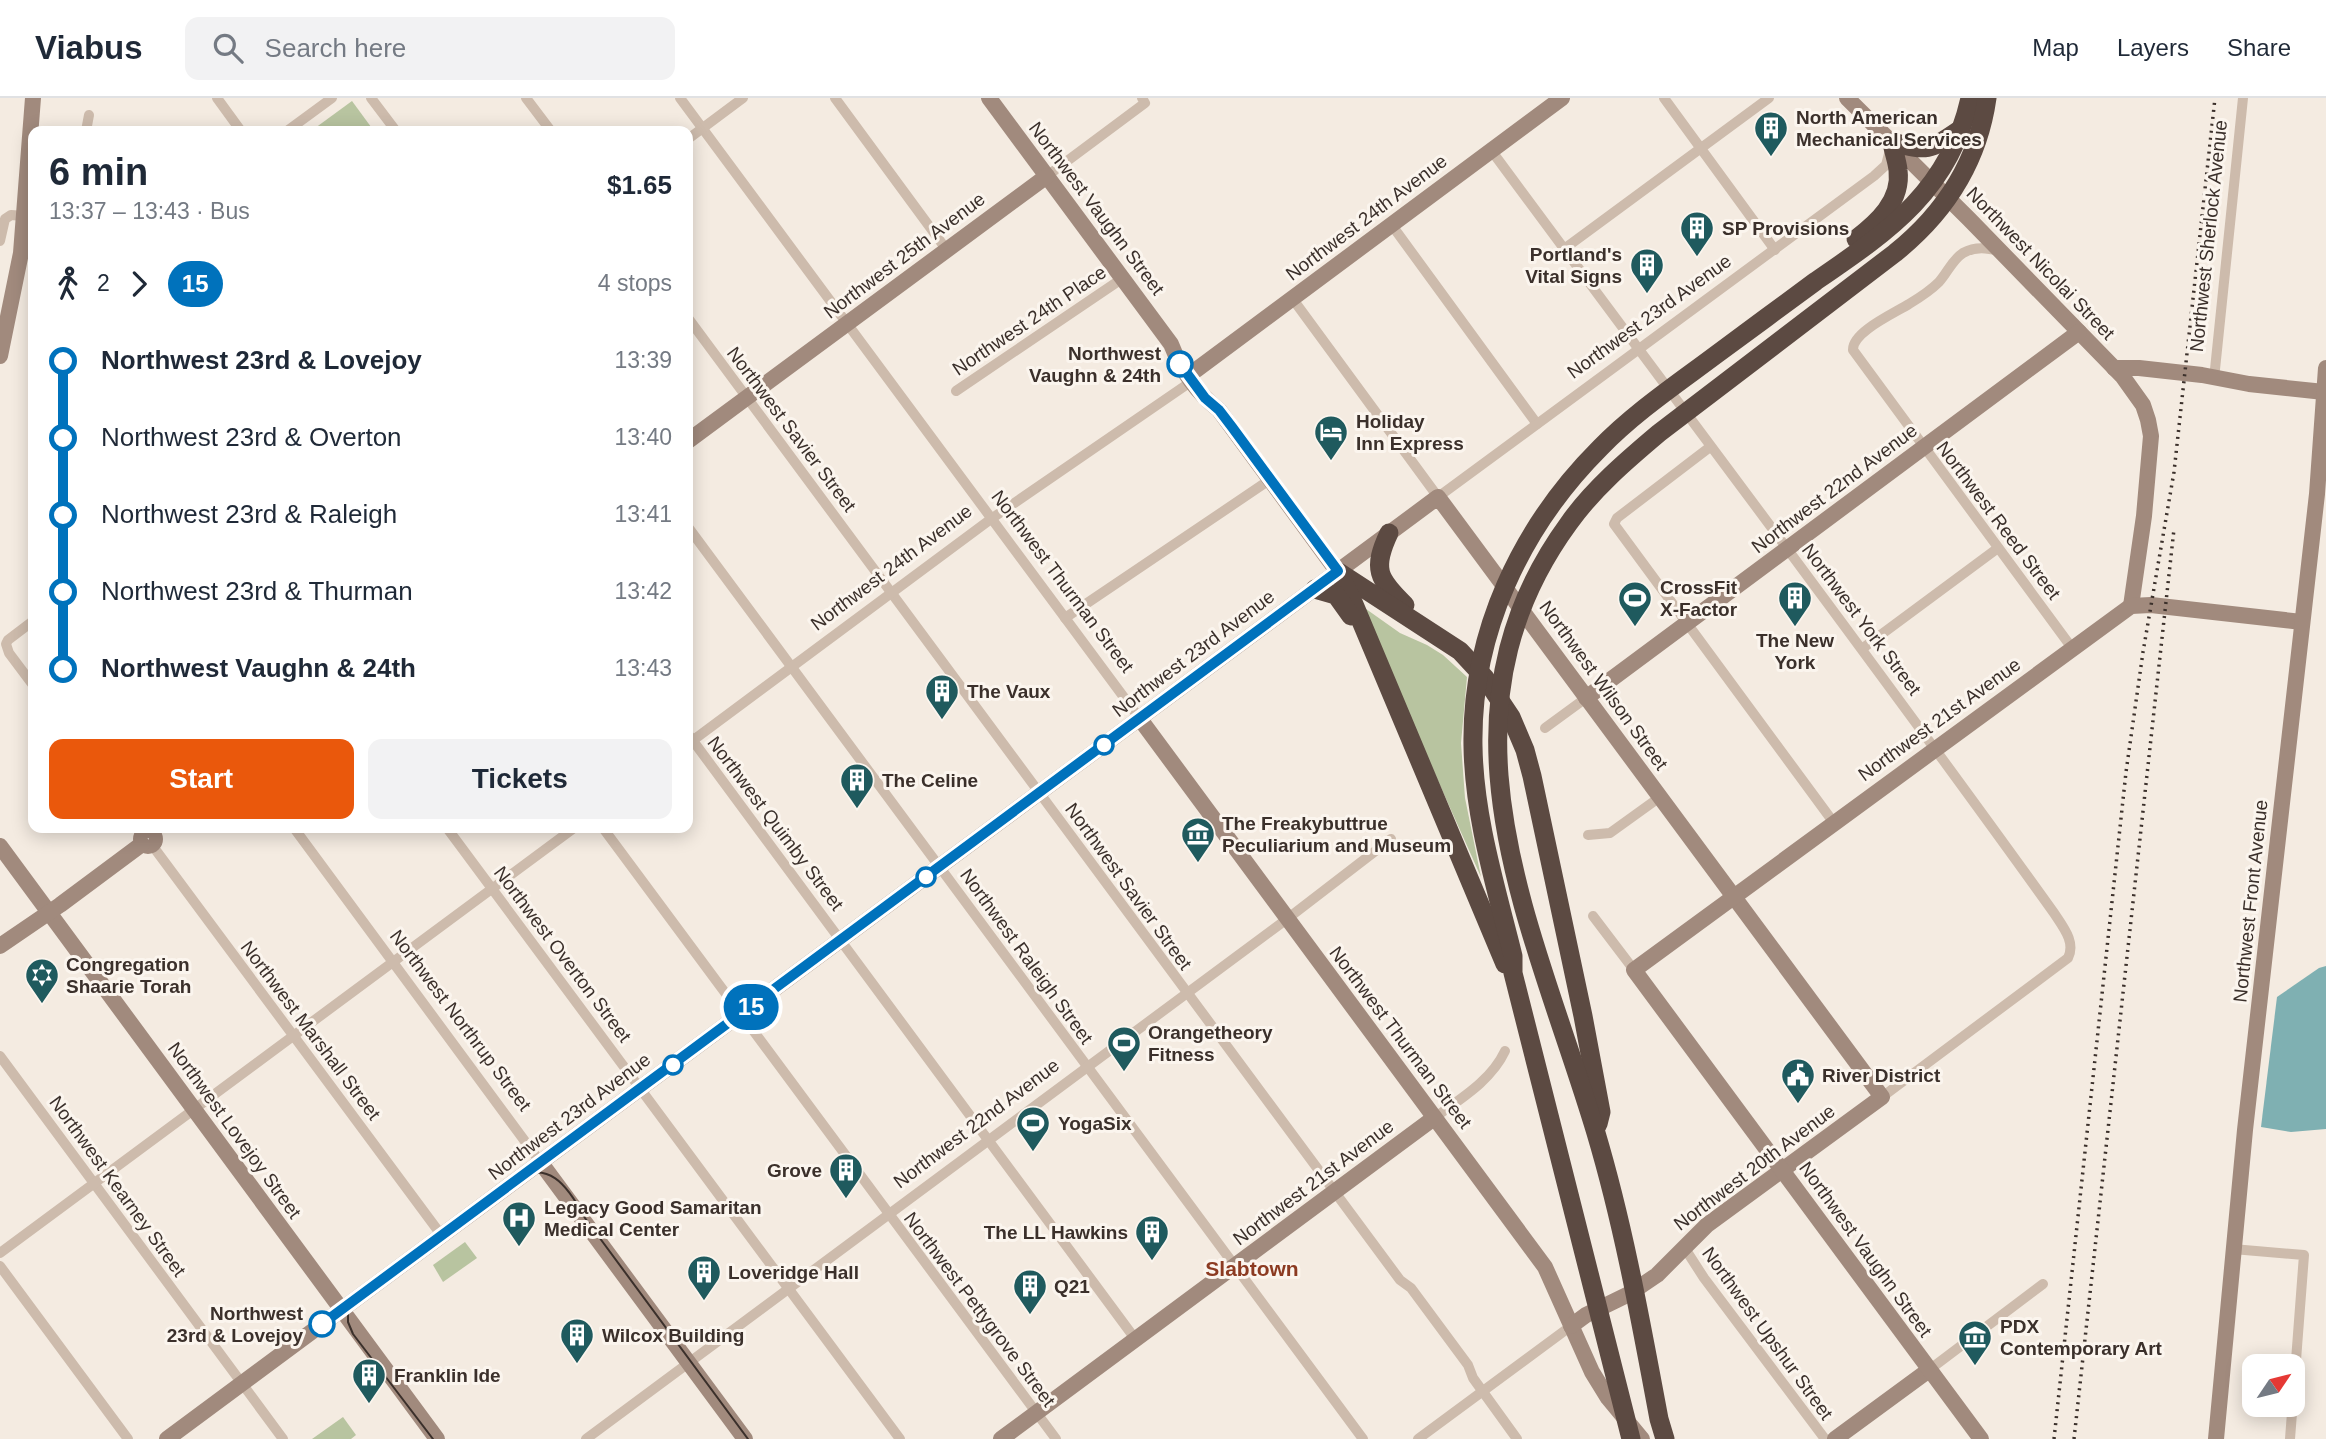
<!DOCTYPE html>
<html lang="en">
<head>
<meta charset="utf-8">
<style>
	body { margin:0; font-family:Arial,sans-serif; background:#f2f2f3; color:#1f2937; height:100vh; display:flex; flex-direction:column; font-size:26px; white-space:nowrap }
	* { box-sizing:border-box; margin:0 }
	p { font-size:23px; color:#747a83 }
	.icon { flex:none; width:38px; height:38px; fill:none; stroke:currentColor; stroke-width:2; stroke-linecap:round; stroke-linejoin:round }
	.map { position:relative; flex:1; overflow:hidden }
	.side { position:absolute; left:28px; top:28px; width:665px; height:707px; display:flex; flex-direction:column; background:#fff; border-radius:14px; box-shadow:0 4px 18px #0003 }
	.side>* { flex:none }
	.badge { padding:0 14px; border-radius:23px; font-size:24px; line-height:46px }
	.needle { width:46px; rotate:55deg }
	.tools { position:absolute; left:2242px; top:1256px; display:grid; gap:14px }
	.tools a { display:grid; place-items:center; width:63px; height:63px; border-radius:14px; background:#fff; box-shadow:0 4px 18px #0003; font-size:35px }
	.map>.badge { position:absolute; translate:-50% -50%; box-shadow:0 0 0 4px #fff }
	.legs { display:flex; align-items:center; gap:10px; height:77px; padding:0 21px; font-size:23px }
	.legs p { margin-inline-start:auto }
	.head { display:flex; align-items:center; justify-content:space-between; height:119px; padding:0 21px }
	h1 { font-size:38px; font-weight:700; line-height:52px }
	.action { display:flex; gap:14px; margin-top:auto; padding:14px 21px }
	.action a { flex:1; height:80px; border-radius:14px; background:#ea580c; color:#fff; font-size:28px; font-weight:700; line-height:80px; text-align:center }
	.action a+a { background:#f2f2f3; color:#1f2937 }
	ul { padding:0 21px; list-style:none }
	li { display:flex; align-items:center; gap:24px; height:77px; font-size:26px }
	li i { display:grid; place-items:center; width:10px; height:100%; margin:0 9px; background:currentColor }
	li i::after { content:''; width:18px; height:18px; margin:-9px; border:5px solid; border-radius:50%; background:#fff }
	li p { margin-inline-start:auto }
	li:first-child i { background:linear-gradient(#0000 50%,currentColor 0) }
	li:last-child i { background:linear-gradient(currentColor 50%,#0000 0) }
	header { display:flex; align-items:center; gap:42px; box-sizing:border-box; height:98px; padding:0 35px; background:#fff; border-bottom:2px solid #e0e1e3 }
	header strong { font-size:33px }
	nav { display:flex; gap:38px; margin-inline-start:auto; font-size:24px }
	.search { width:490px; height:63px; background:#f2f2f3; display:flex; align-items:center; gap:18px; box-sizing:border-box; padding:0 24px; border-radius:14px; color:#747a83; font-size:26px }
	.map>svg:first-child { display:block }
	.green { fill:#b8c4a0 }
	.water { fill:#7fb0b2 }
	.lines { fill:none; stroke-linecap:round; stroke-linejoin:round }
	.street { stroke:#cdbbac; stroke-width:10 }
	.secondary { stroke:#a18a7d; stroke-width:16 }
	.highway { stroke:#5c4a42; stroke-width:19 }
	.tram { stroke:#3b302b; stroke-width:2 }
	.rail { stroke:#3b302b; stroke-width:3.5; stroke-dasharray:2 5; stroke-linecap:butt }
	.line-1-casing { stroke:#fff; stroke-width:16 }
	.line-1 { stroke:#0072bc; stroke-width:10 }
	.stop-1-dot { fill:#fff; stroke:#0072bc; stroke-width:3.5 }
	.labels { text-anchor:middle; stroke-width:6; stroke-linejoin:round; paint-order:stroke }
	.poi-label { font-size:19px; font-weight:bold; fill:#3b302b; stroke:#fbf5ee; text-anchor:start }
	.street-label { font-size:19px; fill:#3b302b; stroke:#fbf5ee }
	.stop-label { font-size:19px; font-weight:bold; fill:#3b302b; stroke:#fbf5ee; text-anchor:end }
	.neighbourhood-label { font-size:21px; font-weight:bold; fill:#8c3b22; stroke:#fbf5ee }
</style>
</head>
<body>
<header>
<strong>Viabus</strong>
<div class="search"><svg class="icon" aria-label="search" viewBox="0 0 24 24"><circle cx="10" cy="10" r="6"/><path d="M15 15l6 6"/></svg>Search here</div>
<nav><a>Map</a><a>Layers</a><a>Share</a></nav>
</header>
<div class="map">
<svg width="2326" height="1341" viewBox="0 0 2326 1341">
	<rect width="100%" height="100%" fill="#f4ebe1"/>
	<g class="green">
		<polygon points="352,3 374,33 311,33"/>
		<polygon points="1359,506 1400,535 1427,547 1443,557 1467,579 1461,645 1465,700 1481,779"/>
		<polygon points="465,1144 477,1160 443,1184 433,1167"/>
		<polygon points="343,1319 356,1337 351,1341 312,1341"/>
	</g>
	<polygon class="water" points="2326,868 2326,1031 2291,1034 2261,1029 2277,899 2319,870"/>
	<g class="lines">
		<g class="street">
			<polyline points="217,0 241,33"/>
			<polyline points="371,0 396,33"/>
			<polyline points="526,0 551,33"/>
			<polyline points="680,0 1140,621"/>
			<polyline points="835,0 946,151"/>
			<polyline points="1664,0 1775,152"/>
			<polyline points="86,33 89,17"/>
			<polyline points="287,33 332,0"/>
			<polyline points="688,41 743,0"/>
			<path d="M1491,52c188,255 379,506 563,763 9,14 22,29 14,45l-186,139"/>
			<polyline points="1047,78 1145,5 1142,0"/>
			<polyline points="1391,126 1537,326"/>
			<polyline points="0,143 5,121 11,117 24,118"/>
			<polyline points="1564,151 1769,0"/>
			<path d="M2000,153c-13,-3 -24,-5 -37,2 -11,7 -15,19 -24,29 -8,8 -20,16 -30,22 -14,9 -57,28 -56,46l219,298"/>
			<polyline points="1292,200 1438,399 1874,78 1886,67 1890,52"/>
			<polyline points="688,220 1400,1182 1411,1190 1468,1267 1473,1280 1517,1341"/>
			<polyline points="2214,281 2243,0"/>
			<polyline points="956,293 1123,180"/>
			<polyline points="1710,349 1617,420 1614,426 1834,725"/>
			<polyline points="688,429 1363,1341"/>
			<polyline points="1065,520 1271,381"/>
			<polyline points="33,523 8,542 6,546 9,555 33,587"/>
			<polyline points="1863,550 1998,450"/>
			<polyline points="1545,630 1586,600"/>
			<polyline points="688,636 1136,1242"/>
			<polyline points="688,646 991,421 1192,283"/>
			<polyline points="139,730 144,736"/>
			<polyline points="294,730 541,1065"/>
			<polyline points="447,730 900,1341"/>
			<polyline points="603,730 1056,1341"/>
			<polyline points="1588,737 1610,735 1660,699"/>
			<polyline points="152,747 442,1138"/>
			<polyline points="1593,818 1634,872"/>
			<polyline points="0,958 283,1341"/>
			<path d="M1434,1020c26,-19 57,-37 71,-67"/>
			<polyline points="1684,1149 1704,1180 1825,1341"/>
			<polyline points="2233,1151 2304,1157 2290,1341"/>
			<polyline points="0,1155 574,730"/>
			<polyline points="0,1168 128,1341"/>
			<polyline points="1929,1272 2043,1186"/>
			<polyline points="586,1341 1287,821 1391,741"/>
			<polyline points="1418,1341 1571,1228"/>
		</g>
		<g class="secondary">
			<path d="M989,0l182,246c10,26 26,49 48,66l118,161"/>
			<polyline points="1847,0 1969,121 2123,279 2143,307 2148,322 2151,338 2144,418 2131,508"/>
			<polyline points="0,258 21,155 33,0"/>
			<polyline points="2114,270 2139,270 2202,277 2249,286 2324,294"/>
			<polyline points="1196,272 1562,0"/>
			<polyline points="688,343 1047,78"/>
			<polyline points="1586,600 2079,234"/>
			<polyline points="1140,621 1545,1169 1592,1274 1608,1300 1642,1341"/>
			<circle cx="148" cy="741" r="7"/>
			<polyline points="0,748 437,1341"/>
			<polyline points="0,848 60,807 142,746"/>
			<polyline points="541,1065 745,1341"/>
			<polyline points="167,1341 1438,399 1882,999 1707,1127 1657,1177 1629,1196 1586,1217 1571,1228"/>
			<polyline points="1001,1341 1434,1020"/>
			<polyline points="1835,1341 1929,1272"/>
			<polyline points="1981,1341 1634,872 2131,508 2151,507 2302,524"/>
			<polyline points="2216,1341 2245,1032 2317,396 2326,270"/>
		</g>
		<g class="highway">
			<path d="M1856,141c21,-16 46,-38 42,-69 -1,-10 -5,-19 -6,-28 37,10 38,8 69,-13"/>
			<path d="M1389,435c-17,36 -11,46 16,72"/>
			<polyline points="1337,473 1460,553 1485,580 1511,619 1525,652 1532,678 1583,918 1601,1014 1598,1026"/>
			<polyline points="1339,475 1353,504 1505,866"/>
			<polyline points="1315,491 1336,497 1351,518"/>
			<path d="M1631,1341l-118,-466v-17c-17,-69 -39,-139 -40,-210 -2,-113 48,-219 127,-298 35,-36 77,-64 117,-94 33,-24 66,-49 99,-73 73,-50 134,-91 154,-183"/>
			<path d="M1665,1341l-6,-20c-18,-96 -35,-192 -63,-286 -61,-204 -172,-412 -27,-610 24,-34 58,-63 90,-90l236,-180c51,-41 83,-91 92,-155"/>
		</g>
		<path class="tram" d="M433,1341l-80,-105 -5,-12v-11l5,-13 4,-5 152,-110c39,-27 59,3 76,35l163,221"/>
		<g class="rail">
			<polyline points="2054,1341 2126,674 2143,554 2174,374 2215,0"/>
			<polyline points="2074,1341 2174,431"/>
		</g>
	</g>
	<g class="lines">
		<g class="line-1-casing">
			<polyline id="line-1" points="322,1226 1338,473 1232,329 1219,312 1205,300 1180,266"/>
		</g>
		<use href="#line-1" class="line-1"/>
	</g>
	<defs>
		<g id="building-pin" transform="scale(1.75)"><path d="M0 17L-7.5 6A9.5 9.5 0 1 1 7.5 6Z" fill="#1f5a5e" stroke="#fbf5ee"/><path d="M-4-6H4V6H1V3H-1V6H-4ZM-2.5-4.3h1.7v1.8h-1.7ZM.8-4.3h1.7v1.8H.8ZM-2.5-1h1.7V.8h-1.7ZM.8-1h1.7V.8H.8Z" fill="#fff"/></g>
		<g id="hotel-pin" transform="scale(1.75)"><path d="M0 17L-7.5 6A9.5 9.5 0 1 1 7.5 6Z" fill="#1f5a5e" stroke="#fbf5ee"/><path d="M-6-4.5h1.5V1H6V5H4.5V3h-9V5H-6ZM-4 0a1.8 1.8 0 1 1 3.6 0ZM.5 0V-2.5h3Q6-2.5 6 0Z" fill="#fff"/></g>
		<g id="stadium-pin" transform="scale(1.75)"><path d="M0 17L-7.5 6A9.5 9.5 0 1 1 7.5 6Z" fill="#1f5a5e" stroke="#fbf5ee"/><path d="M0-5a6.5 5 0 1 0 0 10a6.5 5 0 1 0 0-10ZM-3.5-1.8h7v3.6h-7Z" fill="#fff"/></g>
		<g id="museum-pin" transform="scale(1.75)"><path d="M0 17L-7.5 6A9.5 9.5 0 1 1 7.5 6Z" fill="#1f5a5e" stroke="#fbf5ee"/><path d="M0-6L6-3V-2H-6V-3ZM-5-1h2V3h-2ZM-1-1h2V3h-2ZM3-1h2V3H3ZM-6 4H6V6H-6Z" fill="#fff"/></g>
		<g id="synagogue-pin" transform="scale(1.75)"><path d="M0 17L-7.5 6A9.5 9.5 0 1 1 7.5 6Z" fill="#1f5a5e" stroke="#fbf5ee"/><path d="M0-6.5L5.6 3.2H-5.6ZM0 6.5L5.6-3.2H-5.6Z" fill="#fff"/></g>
		<g id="civic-pin" transform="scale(1.75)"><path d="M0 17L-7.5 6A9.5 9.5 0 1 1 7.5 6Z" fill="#1f5a5e" stroke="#fbf5ee"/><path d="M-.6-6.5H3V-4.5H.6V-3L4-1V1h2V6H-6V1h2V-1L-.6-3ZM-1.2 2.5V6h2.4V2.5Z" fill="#fff"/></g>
		<g id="hospital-pin" transform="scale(1.75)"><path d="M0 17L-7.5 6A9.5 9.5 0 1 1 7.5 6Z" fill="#1f5a5e" stroke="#fbf5ee"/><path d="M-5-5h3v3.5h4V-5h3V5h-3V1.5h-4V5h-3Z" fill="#fff"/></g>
	</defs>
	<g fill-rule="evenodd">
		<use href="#building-pin" x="1771" y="30"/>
		<use href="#building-pin" x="1697" y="130"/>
		<use href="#building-pin" x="1647" y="167"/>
		<use href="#hotel-pin" x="1331" y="334"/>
		<use href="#stadium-pin" x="1635" y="500"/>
		<use href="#building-pin" x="1795" y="500"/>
		<use href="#building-pin" x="942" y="593"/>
		<use href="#building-pin" x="857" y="682"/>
		<use href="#museum-pin" x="1198" y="736"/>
		<use href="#synagogue-pin" x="42" y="877"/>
		<use href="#stadium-pin" x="1124" y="945"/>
		<use href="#civic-pin" x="1798" y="977"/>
		<use href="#stadium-pin" x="1033" y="1025"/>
		<use href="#building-pin" x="846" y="1072"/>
		<use href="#hospital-pin" x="519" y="1120"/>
		<use href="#building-pin" x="1152" y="1134"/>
		<use href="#building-pin" x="704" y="1174"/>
		<use href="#building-pin" x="1030" y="1188"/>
		<use href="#building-pin" x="577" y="1237"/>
		<use href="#museum-pin" x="1975" y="1239"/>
		<use href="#building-pin" x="369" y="1277"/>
	</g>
	<g class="stop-1-dot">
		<circle cx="1180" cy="266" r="12"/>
		<circle cx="1104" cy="647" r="9"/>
		<circle cx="926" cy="779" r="9"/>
		<circle cx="673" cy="967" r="9"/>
		<circle cx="322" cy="1226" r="12"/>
	</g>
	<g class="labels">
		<g class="poi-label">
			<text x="1796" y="26">North American<tspan x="1796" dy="22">Mechanical Services</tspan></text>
			<text x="1722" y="137">SP Provisions</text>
			<text x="1622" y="163" text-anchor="end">Portland's<tspan x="1622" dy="22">Vital Signs</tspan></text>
			<text x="1356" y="330">Holiday<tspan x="1356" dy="22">Inn Express</tspan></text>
			<text x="1660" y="496">CrossFit<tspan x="1660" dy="22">X-Factor</tspan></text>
			<text x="1795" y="549" text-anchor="middle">The New<tspan x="1795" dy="22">York</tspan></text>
			<text x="967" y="600">The Vaux</text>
			<text x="882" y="689">The Celine</text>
			<text x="1222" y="732">The Freakybuttrue<tspan x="1222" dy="22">Peculiarium and Museum</tspan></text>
			<text x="66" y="873">Congregation<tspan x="66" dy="22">Shaarie Torah</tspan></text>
			<text x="1148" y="941">Orangetheory<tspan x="1148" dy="22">Fitness</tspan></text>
			<text x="1822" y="984">River District</text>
			<text x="1058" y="1032">YogaSix</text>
			<text x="822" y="1079" text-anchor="end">Grove</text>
			<text x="544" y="1116">Legacy Good Samaritan<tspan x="544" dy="22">Medical Center</tspan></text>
			<text x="1128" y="1141" text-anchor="end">The LL Hawkins</text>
			<text x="728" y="1181">Loveridge Hall</text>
			<text x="1054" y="1195">Q21</text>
			<text x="2000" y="1235">PDX<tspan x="2000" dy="22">Contemporary Art</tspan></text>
			<text x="602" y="1244">Wilcox Building</text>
			<text x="394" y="1284">Franklin Ide</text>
		</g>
		<g class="street-label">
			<text transform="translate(1097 110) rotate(53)" y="7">Northwest Vaughn Street</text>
			<text transform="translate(1366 119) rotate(-37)" y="7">Northwest 24th Avenue</text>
			<text transform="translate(2208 138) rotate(-84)" y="7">Northwest Sherlock Avenue</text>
			<text transform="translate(904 157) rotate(-37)" y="7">Northwest 25th Avenue</text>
			<text transform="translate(2041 165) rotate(46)" y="7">Northwest Nicolai Street</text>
			<text transform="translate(1649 218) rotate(-36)" y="7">Northwest 23rd Avenue</text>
			<text transform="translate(1029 222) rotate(-34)" y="7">Northwest 24th Place</text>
			<text transform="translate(792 331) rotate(53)" y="7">Northwest Savier Street</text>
			<text transform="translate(1834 390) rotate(-37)" y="7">Northwest 22nd Avenue</text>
			<text transform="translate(1999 422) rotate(53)" y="7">Northwest Reed Street</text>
			<text transform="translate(891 469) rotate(-37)" y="7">Northwest 24th Avenue</text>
			<text transform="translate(1063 483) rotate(53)" y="7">Northwest Thurman Street</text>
			<text transform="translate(1862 521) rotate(53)" y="7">Northwest York Street</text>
			<text transform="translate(1193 555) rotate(-37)" y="7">Northwest 23rd Avenue</text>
			<text transform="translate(1604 587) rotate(54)" y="7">Northwest Wilson Street</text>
			<text transform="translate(1939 621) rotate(-36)" y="7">Northwest 21st Avenue</text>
			<text transform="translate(776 725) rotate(53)" y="7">Northwest Quimby Street</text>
			<text transform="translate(1129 788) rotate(54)" y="7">Northwest Savier Street</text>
			<text transform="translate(2250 803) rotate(-84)" y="7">Northwest Front Avenue</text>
			<text transform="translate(563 856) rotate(53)" y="7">Northwest Overton Street</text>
			<text transform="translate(1027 858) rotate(54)" y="7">Northwest Raleigh Street</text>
			<text transform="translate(461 922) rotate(53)" y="7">Northwest Northrup Street</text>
			<text transform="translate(311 932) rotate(53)" y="7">Northwest Marshall Street</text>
			<text transform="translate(1401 939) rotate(53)" y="7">Northwest Thurman Street</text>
			<text transform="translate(569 1018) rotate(-37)" y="7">Northwest 23rd Avenue</text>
			<text transform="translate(976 1025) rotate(-37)" y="7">Northwest 22nd Avenue</text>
			<text transform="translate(235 1032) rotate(54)" y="7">Northwest Lovejoy Street</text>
			<text transform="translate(1754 1069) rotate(-37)" y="7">Northwest 20th Avenue</text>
			<text transform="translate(1313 1084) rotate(-37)" y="7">Northwest 21st Avenue</text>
			<text transform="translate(118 1088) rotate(54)" y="7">Northwest Kearney Street</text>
			<text transform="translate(1866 1151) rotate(54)" y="7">Northwest Vaughn Street</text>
			<text transform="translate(980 1211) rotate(53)" y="7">Northwest Pettygrove Street</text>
			<text transform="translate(1768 1235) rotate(54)" y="7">Northwest Upshur Street</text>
		</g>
		<g class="stop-label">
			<text x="1161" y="262">Northwest<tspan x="1161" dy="22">Vaughn &amp; 24th</tspan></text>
			<text x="303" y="1222">Northwest<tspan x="303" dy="22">23rd &amp; Lovejoy</tspan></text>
		</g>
		<g class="neighbourhood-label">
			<text x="1252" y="1178">Slabtown</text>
		</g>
	</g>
</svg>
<div class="tools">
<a><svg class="needle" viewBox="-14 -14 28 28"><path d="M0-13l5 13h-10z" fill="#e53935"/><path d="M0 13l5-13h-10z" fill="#747a83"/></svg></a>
</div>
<b class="badge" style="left:751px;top:909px;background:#0072bc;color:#fff">15</b>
<section class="side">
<div class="head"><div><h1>6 min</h1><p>13:37 – 13:43 · Bus</p></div><b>$1.65</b></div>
<div class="legs"><svg class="icon" aria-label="walk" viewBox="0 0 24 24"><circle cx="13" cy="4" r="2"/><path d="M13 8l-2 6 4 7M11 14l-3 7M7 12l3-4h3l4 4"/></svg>2<svg class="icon" aria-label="forward" viewBox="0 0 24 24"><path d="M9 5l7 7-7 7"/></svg><b class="badge" style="background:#0072bc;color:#fff">15</b><p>4 stops</p></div>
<ul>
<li><i style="color:#0072bc"></i><b>Northwest 23rd &amp; Lovejoy</b><p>13:39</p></li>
<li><i style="color:#0072bc"></i><span>Northwest 23rd &amp; Overton</span><p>13:40</p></li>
<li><i style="color:#0072bc"></i><span>Northwest 23rd &amp; Raleigh</span><p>13:41</p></li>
<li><i style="color:#0072bc"></i><span>Northwest 23rd &amp; Thurman</span><p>13:42</p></li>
<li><i style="color:#0072bc"></i><b>Northwest Vaughn &amp; 24th</b><p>13:43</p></li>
</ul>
<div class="action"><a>Start</a><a>Tickets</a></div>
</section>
</div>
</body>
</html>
